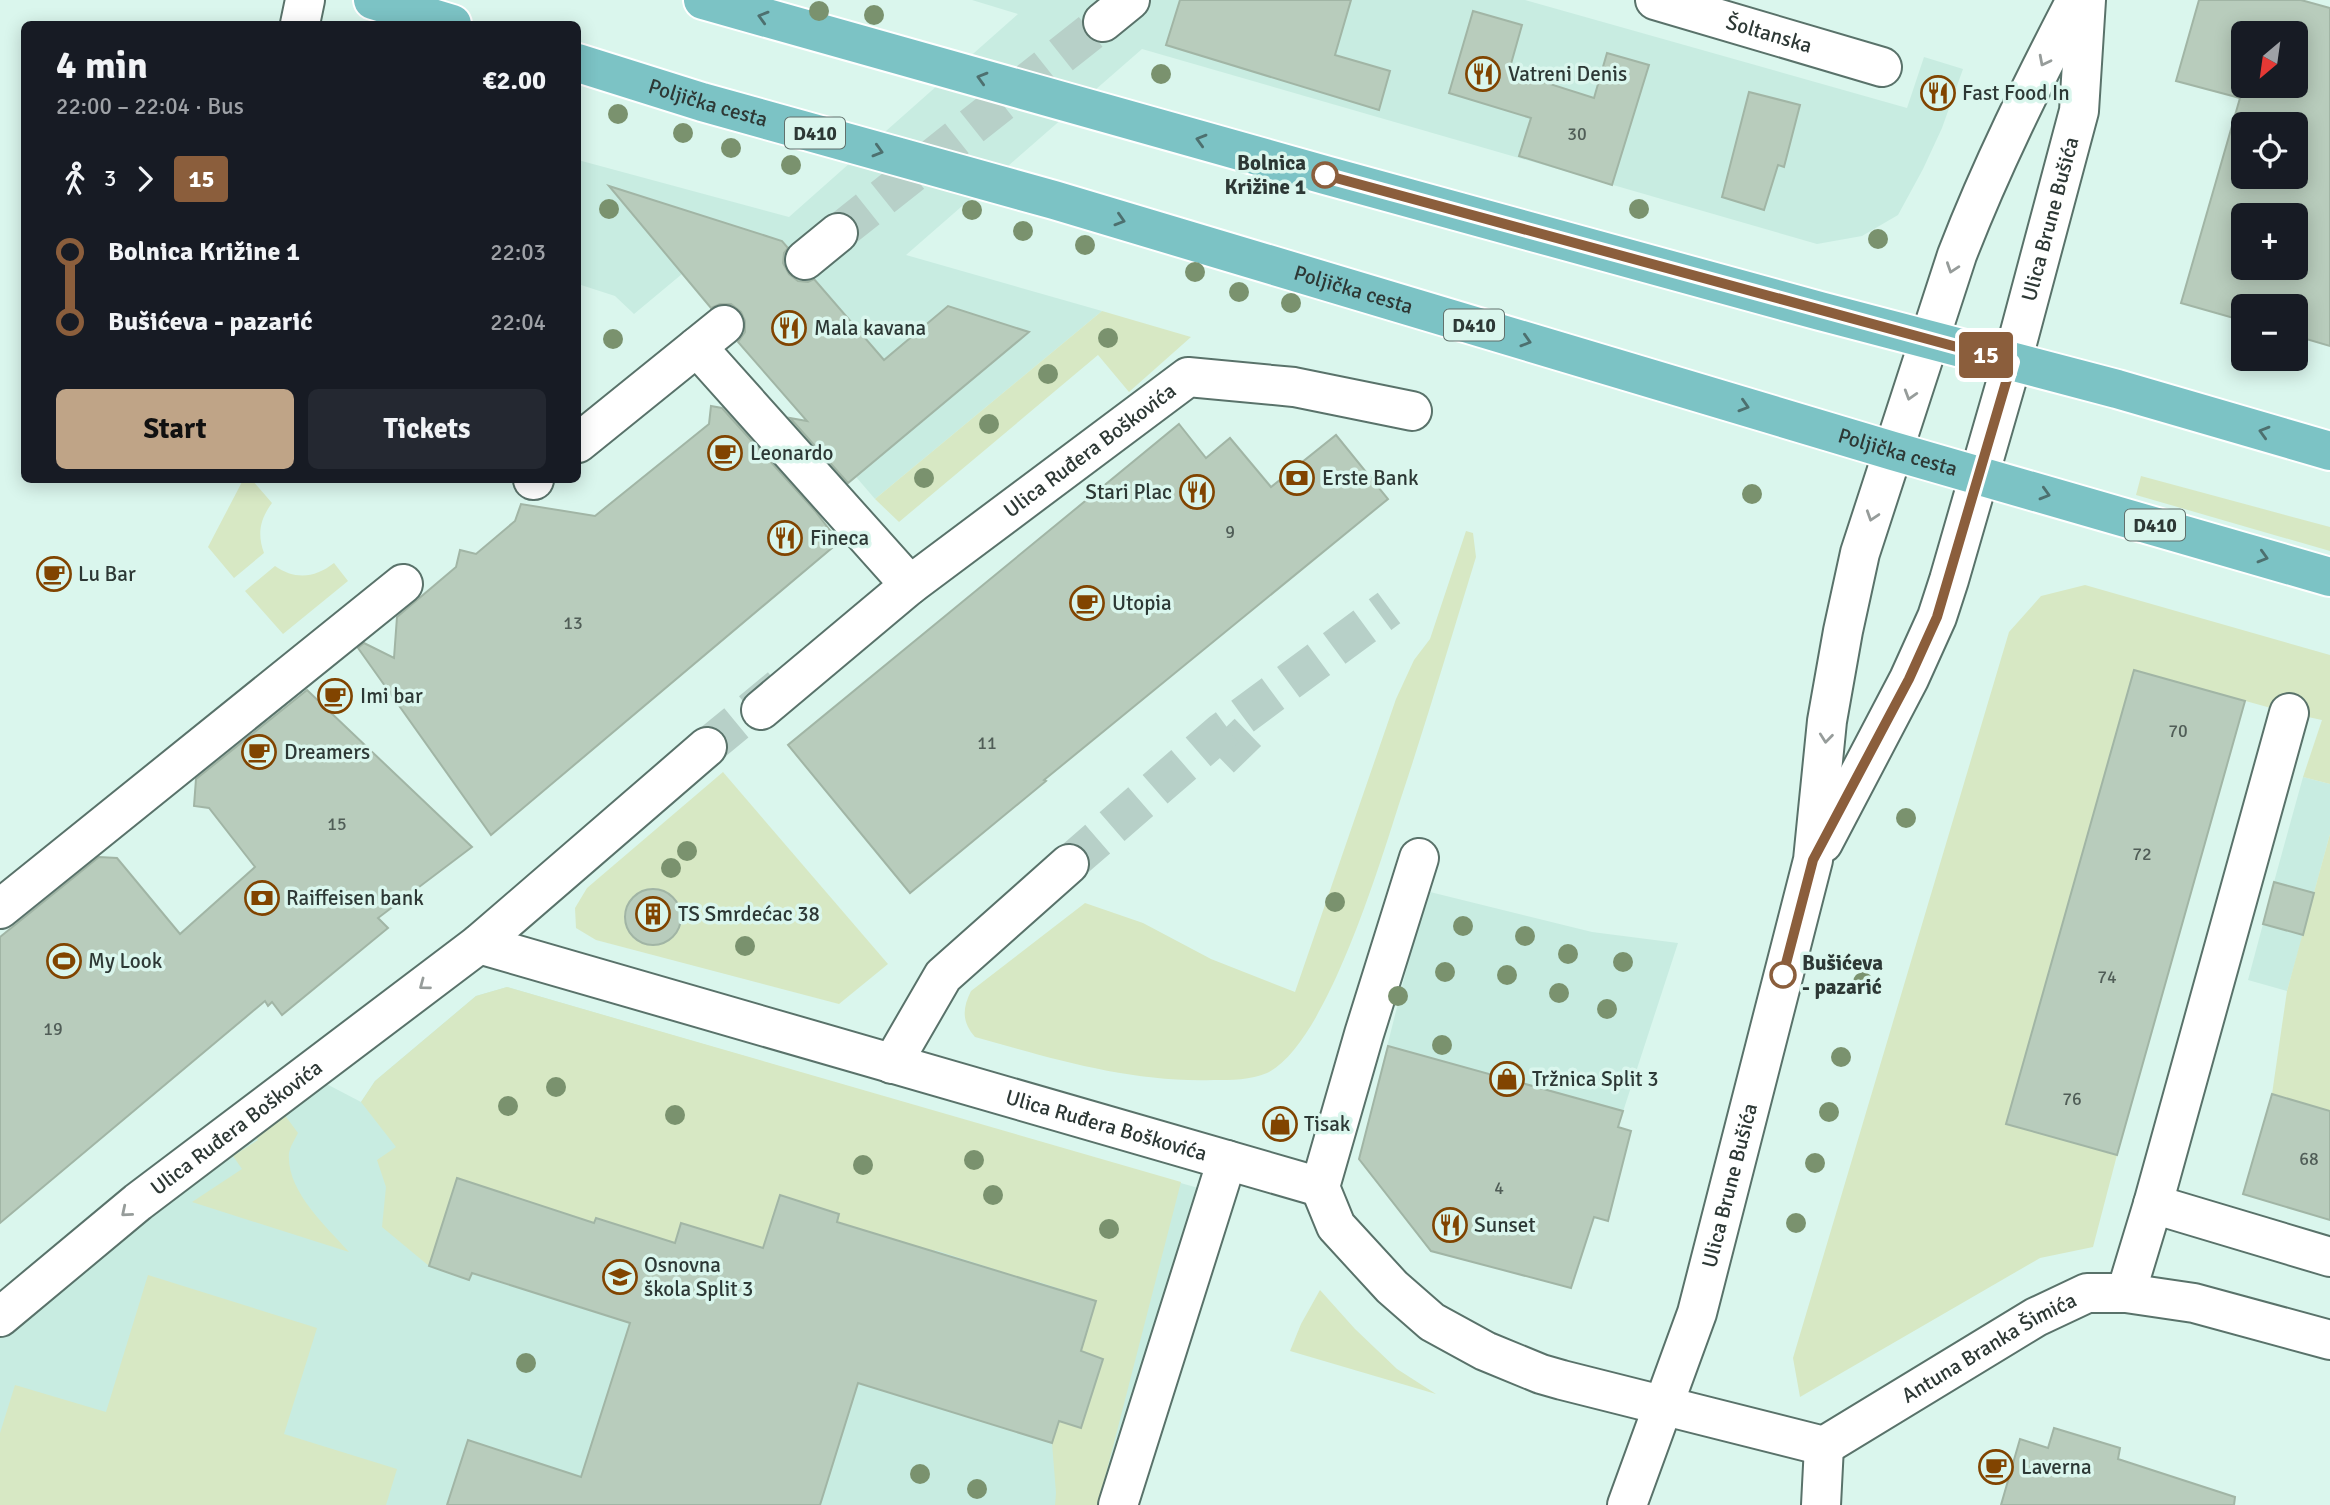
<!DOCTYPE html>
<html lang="en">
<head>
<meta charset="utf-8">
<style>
	body { margin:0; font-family:Signika,sans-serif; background:#242831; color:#f1f3f6; height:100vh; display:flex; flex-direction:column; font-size:26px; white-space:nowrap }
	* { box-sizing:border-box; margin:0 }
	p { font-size:23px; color:#9ea1a6 }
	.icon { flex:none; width:38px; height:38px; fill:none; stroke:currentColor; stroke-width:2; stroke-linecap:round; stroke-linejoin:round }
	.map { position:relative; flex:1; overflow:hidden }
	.sheet { position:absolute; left:21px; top:21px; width:560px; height:462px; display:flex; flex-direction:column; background:#171b24; border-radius:10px; box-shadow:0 4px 18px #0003 }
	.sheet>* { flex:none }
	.badge { padding:0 14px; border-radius:5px; font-size:24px; line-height:46px }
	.needle { width:46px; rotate:209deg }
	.fabs { position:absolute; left:2231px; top:21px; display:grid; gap:14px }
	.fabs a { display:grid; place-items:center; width:77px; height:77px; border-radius:10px; background:#171b24; box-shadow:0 4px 18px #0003; font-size:35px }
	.map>.badge { position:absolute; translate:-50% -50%; box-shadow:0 0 0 4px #fff }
	.legs { display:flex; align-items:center; gap:10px; height:77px; padding:0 35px; font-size:23px }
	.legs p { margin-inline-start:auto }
	.headline { display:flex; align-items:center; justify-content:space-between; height:119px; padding:0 35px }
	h1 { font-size:38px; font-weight:700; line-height:52px }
	.primary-button { display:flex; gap:14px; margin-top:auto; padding:14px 35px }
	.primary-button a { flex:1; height:80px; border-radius:10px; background:#bfa487; color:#111; font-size:28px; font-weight:700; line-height:80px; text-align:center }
	.primary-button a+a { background:#242831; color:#f1f3f6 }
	ul { padding:0 35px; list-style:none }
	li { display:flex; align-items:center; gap:24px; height:70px; font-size:26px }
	li i { display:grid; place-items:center; width:10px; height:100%; margin:0 9px; background:currentColor }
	li i::after { content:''; width:18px; height:18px; margin:-9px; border:5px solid; border-radius:50%; background:#171b24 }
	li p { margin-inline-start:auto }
	li:first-child i { background:linear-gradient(#0000 50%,currentColor 0) }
	li:last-child i { background:linear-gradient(currentColor 50%,#0000 0) }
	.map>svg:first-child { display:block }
	.built { fill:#c8ece1 }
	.green { fill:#d7e8c4 }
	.building { fill:#b8ccbc; stroke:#a1b5a5; stroke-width:2; fill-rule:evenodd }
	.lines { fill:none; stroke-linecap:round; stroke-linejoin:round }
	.minor-tunnel { stroke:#b7d0c8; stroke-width:38; stroke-dasharray:38 19; stroke-linecap:butt }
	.minor-casing { stroke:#59726a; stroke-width:42 }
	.major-casing { stroke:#fff; stroke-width:42 }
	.minor { stroke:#fff; stroke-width:38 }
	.major { stroke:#7cc3c5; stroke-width:38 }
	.tree { fill:#7a926e }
	.oneway { stroke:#4d706f }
	.oneway2 { stroke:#969c9a }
	.line-1-casing { stroke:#fff; stroke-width:16 }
	.line-1 { stroke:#8b5e3c; stroke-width:10 }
	.stop-1-dot { fill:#fff; stroke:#8b5e3c; stroke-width:3.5 }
	.labels { text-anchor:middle; stroke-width:7; stroke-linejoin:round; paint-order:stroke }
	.number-label { font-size:18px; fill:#505d57 }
	.shield { fill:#daf6ed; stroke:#61716c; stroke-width:2 }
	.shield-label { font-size:19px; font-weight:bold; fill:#2d3835 }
	.street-label { font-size:21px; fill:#2d3835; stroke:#daf6ed }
	.poi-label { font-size:21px; fill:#2d3835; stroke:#daf6ed; text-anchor:start }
	.stop-label { font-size:21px; font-weight:bold; fill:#2d3835; stroke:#daf6ed; text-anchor:end }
</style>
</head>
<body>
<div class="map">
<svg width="2330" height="1505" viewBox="0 0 2330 1505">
	<rect width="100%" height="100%" fill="#daf6ed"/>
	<g class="built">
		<polygon points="972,0 1525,0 1907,108 1924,57 1963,69 1942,128 1923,169 1898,215 1862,236 1817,244 1142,49 906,255 1102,311 875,499 682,274 634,314 615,296 578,284 578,160 789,217 1018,14"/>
		<polygon points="2303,777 2330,784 2330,834 2314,893 2274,882"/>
		<polygon points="1426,891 1592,932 1678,943 1618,1127 1631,1131 1608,1221 1594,1218 1571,1288 1430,1251 1359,1159"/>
		<polygon points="2263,924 2303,935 2287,991 2248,980"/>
		<polygon points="507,987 1198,1188 1105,1505 0,1505 0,1337 137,1217 317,1079 361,1102 375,1081 476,996"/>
	</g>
	<g class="green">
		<polygon points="1102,311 1191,337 1129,392 1098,355 899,522 875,499"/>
		<polygon points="2141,476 2330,527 2330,551 2136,495"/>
		<path d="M243,480h9l20,23c-12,16 -15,31 -8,50l-30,25 -26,-31z"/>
		<path d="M1466,531l7,2 3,24c-25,81 -49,163 -76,244 -20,62 -74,244 -133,272 -16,7 -36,7 -53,7 -82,3 -161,-21 -239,-43 -13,-15 -13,-28 -4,-46l114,-88 58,20 68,36 84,33 101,-293 18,-39 16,-21z"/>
		<path d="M334,563l14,18 -65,53 -38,-43 30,-25c20,14 40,12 59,-3z"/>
		<polygon points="2085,585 2330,655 2330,784 2303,777 2322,720 2289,713 2134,670 2006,1124 2117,1155 2093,1247 2040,1258 1800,1397 1793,1358 2009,632 2041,596"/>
		<polygon points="723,772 888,964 839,1004 596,940 576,928 575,908 587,888"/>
		<polygon points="2330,834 2330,1111 2272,1094 2287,991"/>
		<polygon points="507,987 1181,1182 1098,1505 1055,1505 1056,1493 1052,1443 1059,1421 1081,1428 1102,1359 1081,1351 1096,1301 1036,1281 1029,1302 991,1290 997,1270 935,1250 930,1265 906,1243 847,1225 832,1238 839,1214 781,1195 759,1261 743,1242 681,1223 672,1252 653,1236 597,1218 591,1231 457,1178 429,1266 382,1227 386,1187 377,1160 396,1147 361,1102 375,1081 476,996"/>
		<path d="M281,1110l17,23c-3,6 -8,14 -9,20 -3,38 37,73 60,99l-157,-50 50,-33 -9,-13 25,-16 -6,-10z"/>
		<polygon points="148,1275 317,1328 284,1434 397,1469 386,1505 0,1505 0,1433 15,1385 106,1412"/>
		<polygon points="1320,1290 1355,1329 1397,1369 1436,1394 1290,1351 1301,1324"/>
	</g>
	<g class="building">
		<polygon points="1180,0 1351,0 1335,55 1390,71 1379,110 1166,45"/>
		<path d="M2199,0h102l29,8v338l-34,-10v-30h-52v15l-63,-18 59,-205 -64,-17zM2244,33h52v53h-52zM2244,124h52v53h-52zM2244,215h52v53h-52z"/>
		<polygon points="1473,11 1522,25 1509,71 1594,98 1607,53 1649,65 1612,185 1519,156 1531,118 1449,93"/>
		<polygon points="1749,92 1800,105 1784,167 1778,165 1764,210 1722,197"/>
		<polygon points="609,186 782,241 788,248 784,253 783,263 789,274 798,281 808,282 814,279 884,360 948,306 1029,332 848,483 790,418 807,421 738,342 745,332 745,321 741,312 731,304 720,304 711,308"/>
		<polygon points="711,406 722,408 815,511 839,542 491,835 358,648 364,643 394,658 397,617 456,567 460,550 476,554 515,521 521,504 595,516 709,424"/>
		<polygon points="1179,424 1206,458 1230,438 1271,487 1336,435 1388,499 1044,780 1046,781 910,893 788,745"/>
		<polygon points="2134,670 2245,701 2117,1155 2006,1124"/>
		<polygon points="307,690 472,847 378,918 388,928 282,1015 272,1002 268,1006 265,1001 0,1223 0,937 99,857 117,858 180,934 255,867 209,808 194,806 196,779"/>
		<polygon points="2274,882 2314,893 2303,935 2263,924"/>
		<circle cx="653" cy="917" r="28"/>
		<polygon points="1388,1046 1623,1111 1618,1127 1631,1131 1608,1221 1594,1217 1571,1288 1431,1251 1359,1159"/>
		<polygon points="2272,1094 2330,1111 2330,1220 2243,1194"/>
		<polygon points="457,1178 594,1223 596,1218 675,1243 681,1223 763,1248 780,1195 839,1214 837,1222 1096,1301 1081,1351 1103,1359 1081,1428 1059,1421 1052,1443 858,1383 820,1505 447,1505 468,1440 581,1477 630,1323 472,1273 469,1280 429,1266"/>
		<polygon points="2054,1428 2120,1448 2118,1459 2235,1497 2234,1505 2001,1505 2020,1439 2048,1448"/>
	</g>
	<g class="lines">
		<g class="minor-tunnel">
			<polyline points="838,233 1103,22"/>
			<polyline points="1221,732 1253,765"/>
			<polyline points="707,747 780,687"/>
			<polyline points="1069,864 1221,732 1389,608"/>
		</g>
		<g class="minor-casing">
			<g id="minor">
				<path id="s1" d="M1655,0l227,67"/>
				<polyline points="1103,22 1130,0"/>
				<polyline points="300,24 305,0"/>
				<polyline points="805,260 838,233"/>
				<path id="s2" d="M697,347l213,238 278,-208 106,10 118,24"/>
				<polyline points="578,443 724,325"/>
				<polyline points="533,480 534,480"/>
				<polyline points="761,710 910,585"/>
				<path id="s3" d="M1823,843l86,-164 28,-62 12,-37 63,-218 67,-251 7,-111"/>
				<path id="s4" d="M1419,858l-55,176 -44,153 16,39 56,61 40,35 53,29 56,23 21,6 262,66 212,-129 51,-24h39l68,10 136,37"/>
				<polyline points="0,909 403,584"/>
				<path id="s5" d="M479,944l841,243"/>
				<polyline points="892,1064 943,976 1069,864"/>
				<polyline points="2153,1204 2330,1257"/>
				<polyline points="2126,1293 2153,1204 2289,713"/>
				<path id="s6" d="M0,1317l138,-115 341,-258 228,-197"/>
				<polyline points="1118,1505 1227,1160"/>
				<path id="s7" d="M1627,1505l70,-192 116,-453 14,-139 16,-90 17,-78 97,-298c34,-88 76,-172 119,-255"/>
				<polyline points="1821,1505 1824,1446"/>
			</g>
		</g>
		<g class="major-casing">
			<g id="major">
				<polyline points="373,0 452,24"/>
				<polyline points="703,0 1325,175 1820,311 2117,389 2330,451"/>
				<path id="s8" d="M578,63l124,39 352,98 839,251 437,126"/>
			</g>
		</g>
		<use href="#minor" class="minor"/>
		<use href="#major" class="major"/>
	</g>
	<g class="tree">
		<circle cx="819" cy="11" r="10"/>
		<circle cx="874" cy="15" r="10"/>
		<circle cx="1161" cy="74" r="10"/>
		<circle cx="618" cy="114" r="10"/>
		<circle cx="683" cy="133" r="10"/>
		<circle cx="731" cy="148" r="10"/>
		<circle cx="791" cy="165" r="10"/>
		<circle cx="609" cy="209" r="10"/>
		<circle cx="1639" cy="209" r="10"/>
		<circle cx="972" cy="210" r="10"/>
		<circle cx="1023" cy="231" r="10"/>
		<circle cx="1878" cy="239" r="10"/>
		<circle cx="1085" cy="245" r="10"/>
		<circle cx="1195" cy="272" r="10"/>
		<circle cx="1239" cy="292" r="10"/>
		<circle cx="1291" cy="303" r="10"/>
		<circle cx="1108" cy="338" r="10"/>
		<circle cx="613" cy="339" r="10"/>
		<circle cx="1048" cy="374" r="10"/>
		<circle cx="989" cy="424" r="10"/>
		<circle cx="924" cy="478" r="10"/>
		<circle cx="1752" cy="494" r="10"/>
		<circle cx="1906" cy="818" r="10"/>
		<circle cx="687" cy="851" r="10"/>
		<circle cx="671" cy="868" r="10"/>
		<circle cx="1335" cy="902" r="10"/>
		<circle cx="1463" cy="926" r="10"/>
		<circle cx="1525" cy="936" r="10"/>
		<circle cx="745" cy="946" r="10"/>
		<circle cx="1568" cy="954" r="10"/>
		<circle cx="1623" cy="962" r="10"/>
		<circle cx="1445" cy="972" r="10"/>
		<circle cx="1507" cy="975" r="10"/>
		<circle cx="1863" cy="982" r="10"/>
		<circle cx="1559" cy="993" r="10"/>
		<circle cx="1398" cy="996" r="10"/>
		<circle cx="1607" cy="1009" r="10"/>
		<circle cx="1442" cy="1045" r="10"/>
		<circle cx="1841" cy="1057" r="10"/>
		<circle cx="556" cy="1087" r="10"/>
		<circle cx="508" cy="1106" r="10"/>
		<circle cx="1829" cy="1112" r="10"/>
		<circle cx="675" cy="1115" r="10"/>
		<circle cx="974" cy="1160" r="10"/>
		<circle cx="1815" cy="1163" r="10"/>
		<circle cx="863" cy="1165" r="10"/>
		<circle cx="993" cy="1195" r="10"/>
		<circle cx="1796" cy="1223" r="10"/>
		<circle cx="1109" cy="1229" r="10"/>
		<circle cx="526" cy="1363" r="10"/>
		<circle cx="920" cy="1474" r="10"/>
		<circle cx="977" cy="1489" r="10"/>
	</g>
	<defs><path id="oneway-chevron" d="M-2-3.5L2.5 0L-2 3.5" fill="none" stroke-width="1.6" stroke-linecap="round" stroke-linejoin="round" transform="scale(1.75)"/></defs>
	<g class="oneway">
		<use href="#oneway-chevron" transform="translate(763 17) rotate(-164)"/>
		<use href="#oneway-chevron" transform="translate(982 78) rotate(-164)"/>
		<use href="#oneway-chevron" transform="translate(1201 140) rotate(-164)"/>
		<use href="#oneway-chevron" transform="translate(878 151) rotate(16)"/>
		<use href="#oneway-chevron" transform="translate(1120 220) rotate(17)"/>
		<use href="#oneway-chevron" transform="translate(1526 341) rotate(17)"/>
		<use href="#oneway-chevron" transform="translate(1744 406) rotate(17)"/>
		<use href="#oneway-chevron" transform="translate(2264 432) rotate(-164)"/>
		<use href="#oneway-chevron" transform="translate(2045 494) rotate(16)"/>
		<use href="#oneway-chevron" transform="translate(2263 557) rotate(16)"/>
	</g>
	<g class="oneway2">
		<use href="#oneway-chevron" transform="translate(2044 61) rotate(117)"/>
		<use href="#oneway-chevron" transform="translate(1952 268) rotate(109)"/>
		<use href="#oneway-chevron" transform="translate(1910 395) rotate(107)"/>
		<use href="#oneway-chevron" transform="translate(1872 516) rotate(108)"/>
		<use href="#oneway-chevron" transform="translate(1826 738) rotate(96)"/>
		<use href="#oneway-chevron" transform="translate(424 985) rotate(143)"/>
		<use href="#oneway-chevron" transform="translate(126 1212) rotate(140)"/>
	</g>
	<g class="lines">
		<g class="line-1-casing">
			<polyline id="line-1" points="1325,175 2012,362 1937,617 1909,679 1813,860 1783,975"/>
		</g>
		<use href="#line-1" class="line-1"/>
	</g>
	<defs>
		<g id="restaurant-ring" transform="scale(1.75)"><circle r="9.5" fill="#daf6ed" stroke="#814400" stroke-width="1.5"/><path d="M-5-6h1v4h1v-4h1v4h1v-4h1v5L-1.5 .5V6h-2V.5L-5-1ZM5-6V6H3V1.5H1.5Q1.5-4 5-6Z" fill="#814400"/></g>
		<g id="cafe-ring" transform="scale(1.75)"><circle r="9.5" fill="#daf6ed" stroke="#814400" stroke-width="1.5"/><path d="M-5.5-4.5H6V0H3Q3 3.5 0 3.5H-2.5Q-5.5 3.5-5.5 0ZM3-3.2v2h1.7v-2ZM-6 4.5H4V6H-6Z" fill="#814400"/></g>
		<g id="bank-ring" transform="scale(1.75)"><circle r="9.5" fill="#daf6ed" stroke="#814400" stroke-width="1.5"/><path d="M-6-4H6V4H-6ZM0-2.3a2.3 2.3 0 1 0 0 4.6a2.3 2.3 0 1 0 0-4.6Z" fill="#814400"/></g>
		<g id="building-ring" transform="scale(1.75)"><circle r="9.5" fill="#daf6ed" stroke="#814400" stroke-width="1.5"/><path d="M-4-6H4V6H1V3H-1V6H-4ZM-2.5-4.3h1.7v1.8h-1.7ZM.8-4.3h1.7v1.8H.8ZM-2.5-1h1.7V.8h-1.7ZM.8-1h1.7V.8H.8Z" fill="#814400"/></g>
		<g id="stadium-ring" transform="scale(1.75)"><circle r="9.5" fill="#daf6ed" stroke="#814400" stroke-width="1.5"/><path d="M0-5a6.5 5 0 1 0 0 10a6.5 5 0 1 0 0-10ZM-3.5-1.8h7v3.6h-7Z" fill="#814400"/></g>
		<g id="shop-ring" transform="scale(1.75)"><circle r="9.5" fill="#daf6ed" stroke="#814400" stroke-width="1.5"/><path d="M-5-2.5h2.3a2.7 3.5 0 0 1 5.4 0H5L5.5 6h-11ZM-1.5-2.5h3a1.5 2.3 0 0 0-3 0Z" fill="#814400"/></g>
		<g id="school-ring" transform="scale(1.75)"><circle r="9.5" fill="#daf6ed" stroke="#814400" stroke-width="1.5"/><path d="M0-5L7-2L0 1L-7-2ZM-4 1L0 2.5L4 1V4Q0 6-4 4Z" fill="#814400"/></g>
	</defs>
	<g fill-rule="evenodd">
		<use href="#restaurant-ring" x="1483" y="74"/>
		<use href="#restaurant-ring" x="1938" y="93"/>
		<use href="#restaurant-ring" x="789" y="328"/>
		<use href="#cafe-ring" x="725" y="453"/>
		<use href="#bank-ring" x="1297" y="478"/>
		<use href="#restaurant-ring" x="1197" y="492"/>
		<use href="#restaurant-ring" x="785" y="538"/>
		<use href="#cafe-ring" x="54" y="574"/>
		<use href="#cafe-ring" x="1087" y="603"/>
		<use href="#cafe-ring" x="335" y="696"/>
		<use href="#cafe-ring" x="259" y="752"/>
		<use href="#bank-ring" x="262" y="898"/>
		<use href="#building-ring" x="653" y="914"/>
		<use href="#stadium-ring" x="64" y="961"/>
		<use href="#shop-ring" x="1507" y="1079"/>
		<use href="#shop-ring" x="1280" y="1124"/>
		<use href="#restaurant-ring" x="1450" y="1225"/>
		<use href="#school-ring" x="620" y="1277"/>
		<use href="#cafe-ring" x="1996" y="1467"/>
	</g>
	<g class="stop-1-dot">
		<circle cx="1325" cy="175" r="12"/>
		<circle cx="1783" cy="975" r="12"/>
	</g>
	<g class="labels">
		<g class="number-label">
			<text x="1577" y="140">30</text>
			<text x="1230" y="538">9</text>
			<text x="573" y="629">13</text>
			<text x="2178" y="737">70</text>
			<text x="987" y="749">11</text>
			<text x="337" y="830">15</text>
			<text x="2142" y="860">72</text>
			<text x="2107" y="983">74</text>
			<text x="53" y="1035">19</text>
			<text x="2072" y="1105">76</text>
			<text x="2309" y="1165">68</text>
			<text x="1499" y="1194">4</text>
		</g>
		<g class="shield">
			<rect x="785" y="117.5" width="60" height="31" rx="5"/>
			<rect x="1444" y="309.5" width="60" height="31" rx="5"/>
			<rect x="2125" y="509.5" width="60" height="31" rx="5"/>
		</g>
		<g class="shield-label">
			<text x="815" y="140">D410</text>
			<text x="1474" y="332">D410</text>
			<text x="2155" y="532">D410</text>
		</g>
		<g class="street-label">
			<text dy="7" stroke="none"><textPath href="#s1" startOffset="119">Šoltanska</textPath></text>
			<text dy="7" stroke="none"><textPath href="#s8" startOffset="136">Poljička cesta</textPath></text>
			<text dy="7" stroke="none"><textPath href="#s3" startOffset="667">Ulica Brune Bušića</textPath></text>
			<text dy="7" stroke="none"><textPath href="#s8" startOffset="808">Poljička cesta</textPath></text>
			<text dy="7" stroke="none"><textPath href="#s2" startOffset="544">Ulica Ruđera Boškovića</textPath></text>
			<text dy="7" stroke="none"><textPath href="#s8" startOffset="1376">Poljička cesta</textPath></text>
			<text dy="7" stroke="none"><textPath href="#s5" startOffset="653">Ulica Ruđera Boškovića</textPath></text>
			<text dy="7" stroke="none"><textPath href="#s6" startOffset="303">Ulica Ruđera Boškovića</textPath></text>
			<text dy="7" stroke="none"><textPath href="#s7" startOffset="336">Ulica Brune Bušića</textPath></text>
			<text dy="7" stroke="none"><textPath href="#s4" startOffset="1127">Antuna Branka Šimića</textPath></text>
		</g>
		<g class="poi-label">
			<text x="1508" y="81">Vatreni Denis</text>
			<text x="1962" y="100">Fast Food In</text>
			<text x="814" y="335">Mala kavana</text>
			<text x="750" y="460">Leonardo</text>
			<text x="1322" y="485">Erste Bank</text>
			<text x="1172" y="499" text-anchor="end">Stari Plac</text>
			<text x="810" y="545">Fineca</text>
			<text x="78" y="581">Lu Bar</text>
			<text x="1112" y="610">Utopia</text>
			<text x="360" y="703">Imi bar</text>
			<text x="284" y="759">Dreamers</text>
			<text x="286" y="905">Raiffeisen bank</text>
			<text x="678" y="921">TS Smrdećac 38</text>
			<text x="88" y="968">My Look</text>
			<text x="1532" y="1086">Tržnica Split 3</text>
			<text x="1304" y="1131">Tisak</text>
			<text x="1474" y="1232">Sunset</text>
			<text x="644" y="1272">Osnovna<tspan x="644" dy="24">škola Split 3</tspan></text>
			<text x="2021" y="1474">Laverna</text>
		</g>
		<g class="stop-label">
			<text x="1306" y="170">Bolnica<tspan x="1306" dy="24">Križine 1</tspan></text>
			<text x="1802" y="970" text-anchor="start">Bušićeva<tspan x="1802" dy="24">- pazarić</tspan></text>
		</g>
	</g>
</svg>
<div class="fabs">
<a><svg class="needle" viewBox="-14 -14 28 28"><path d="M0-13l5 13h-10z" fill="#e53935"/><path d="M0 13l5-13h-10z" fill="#9ea1a6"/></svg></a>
<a><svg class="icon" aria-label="locate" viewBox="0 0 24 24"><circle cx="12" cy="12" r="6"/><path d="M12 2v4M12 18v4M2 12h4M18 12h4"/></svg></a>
<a>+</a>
<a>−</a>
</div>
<b class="badge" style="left:1986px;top:355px;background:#8b5e3c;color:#fff">15</b>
<section class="sheet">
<div class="headline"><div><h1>4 min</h1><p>22:00 – 22:04 · Bus</p></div><b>€2.00</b></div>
<div class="legs"><svg class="icon" aria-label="walk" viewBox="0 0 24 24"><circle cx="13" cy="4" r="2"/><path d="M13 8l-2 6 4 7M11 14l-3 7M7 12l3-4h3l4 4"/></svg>3<svg class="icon" aria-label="forward" viewBox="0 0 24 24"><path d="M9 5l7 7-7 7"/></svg><b class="badge" style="background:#8b5e3c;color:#fff">15</b></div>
<ul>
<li><i style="color:#8b5e3c"></i><b>Bolnica Križine 1</b><p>22:03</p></li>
<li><i style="color:#8b5e3c"></i><b>Bušićeva - pazarić</b><p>22:04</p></li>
</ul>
<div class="primary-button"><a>Start</a><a>Tickets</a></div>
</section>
</div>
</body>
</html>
